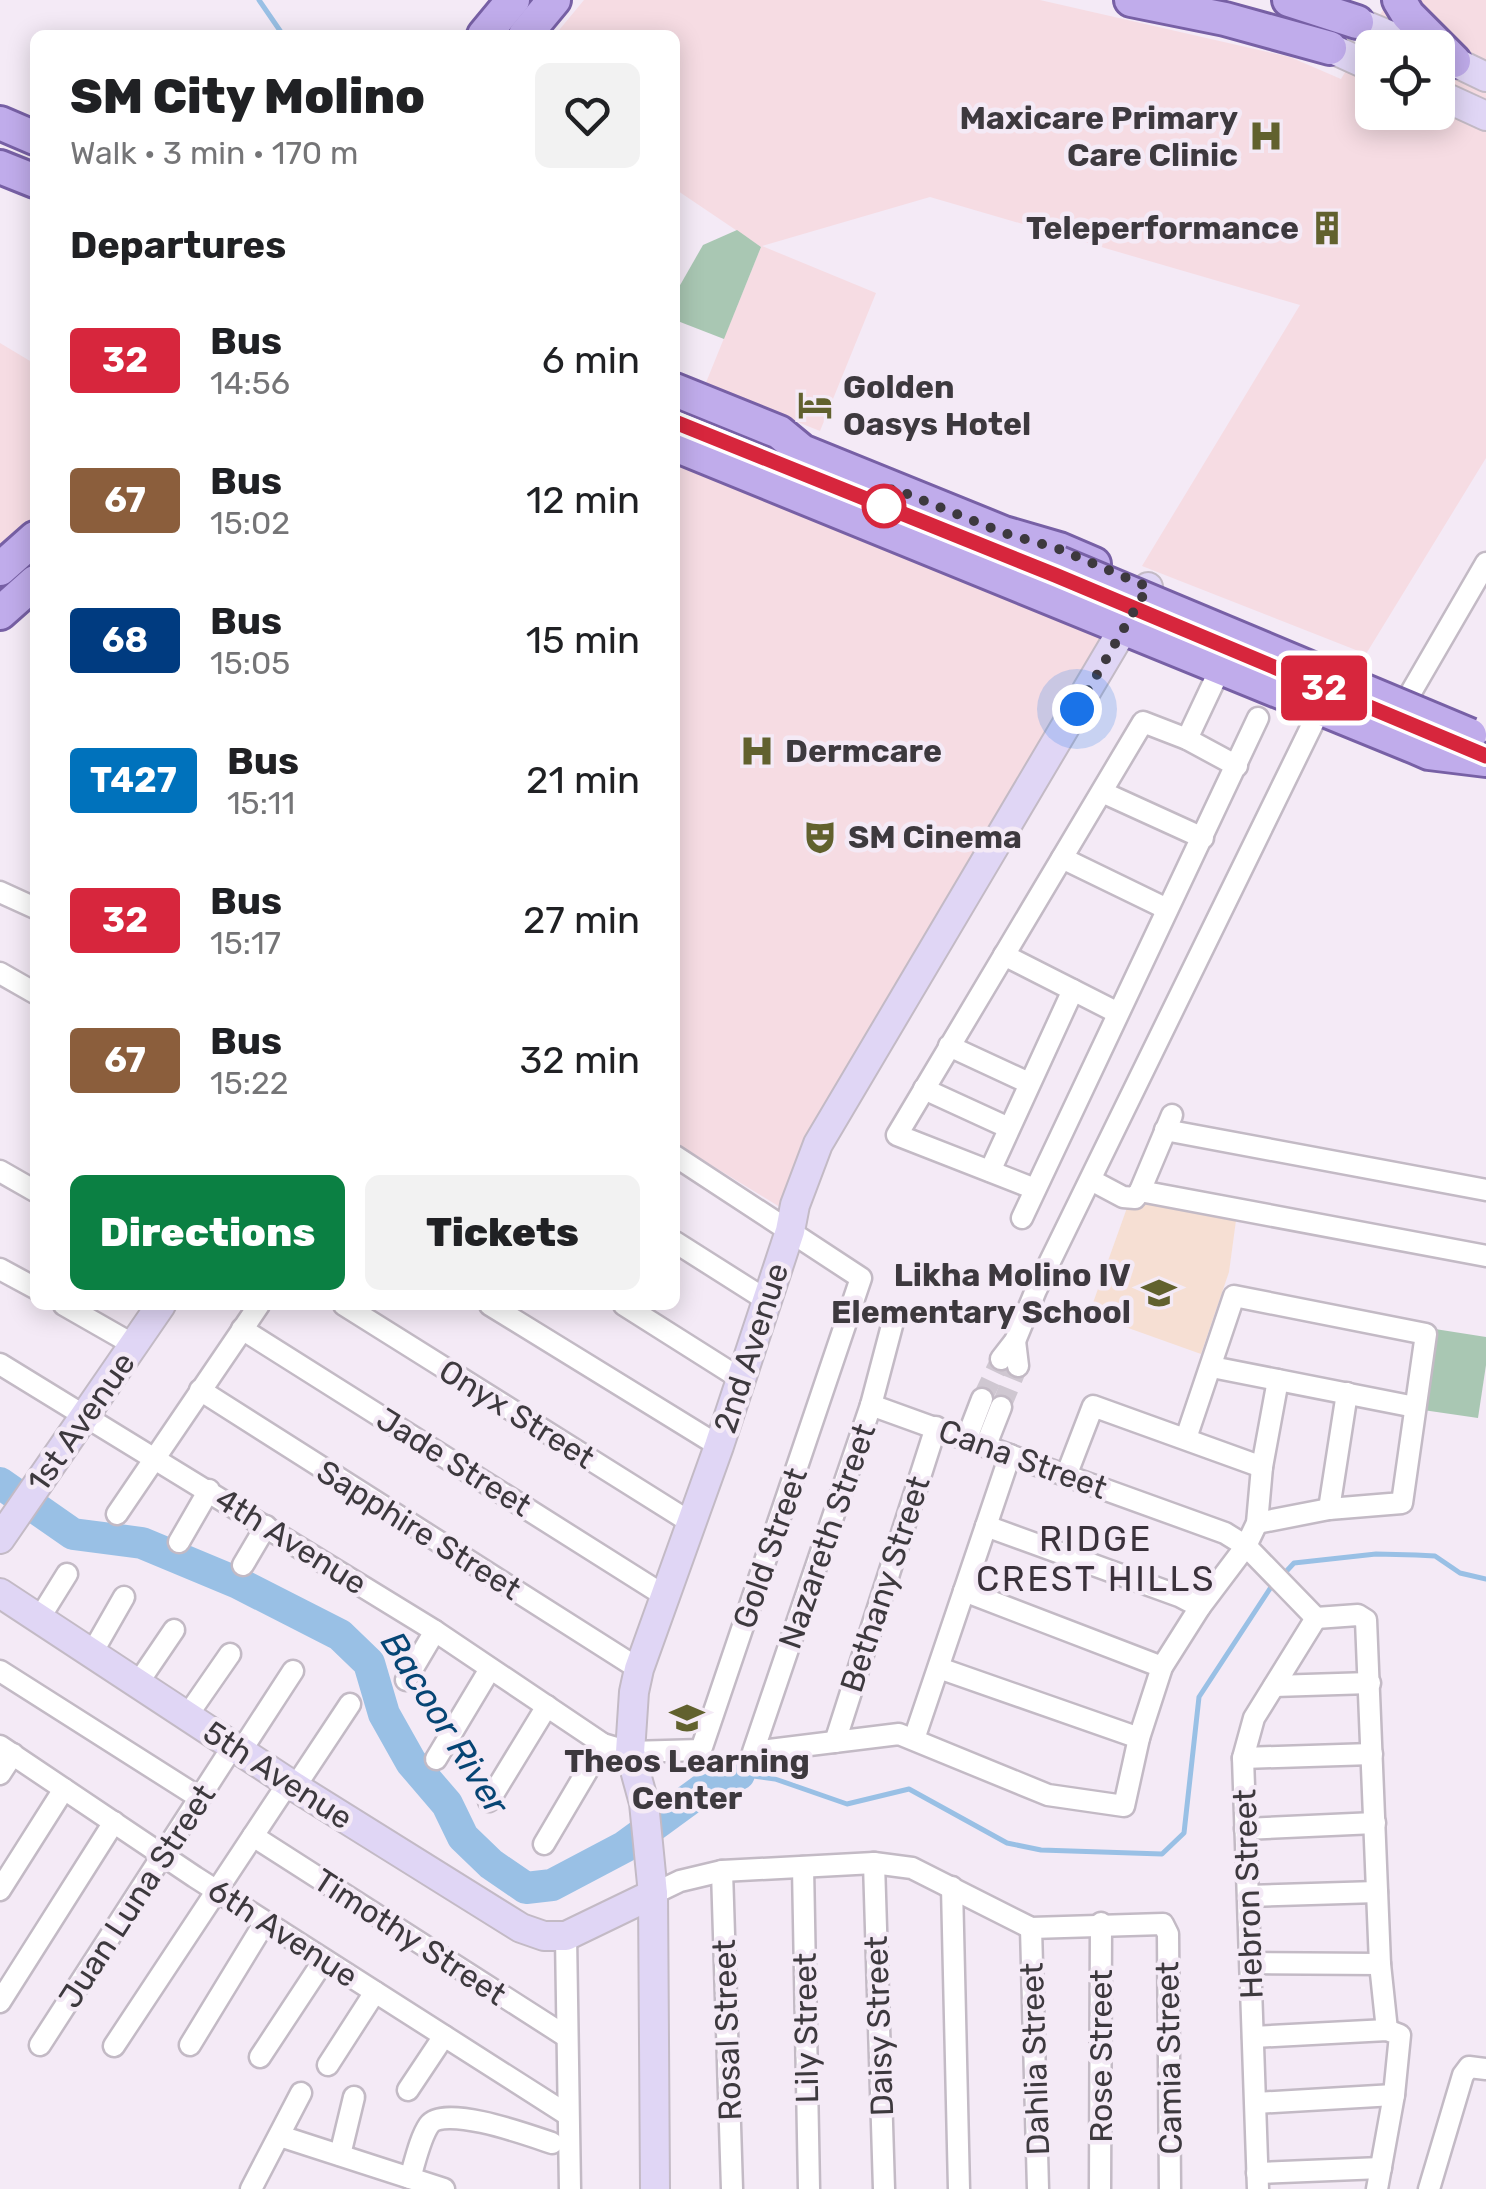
<!DOCTYPE html>
<html lang="en">
<head>
<meta charset="utf-8">
<style>
	body { margin:0; font-family:Rubik,sans-serif; background:#f2f2f2; color:#202124; height:100vh; display:flex; flex-direction:column; font-size:38px; white-space:nowrap }
	* { box-sizing:border-box; margin:0 }
	p { font-size:32px; color:#757577 }
	.icon { flex:none; width:55px; height:55px; fill:none; stroke:currentColor; stroke-width:2; stroke-linecap:round; stroke-linejoin:round }
	.map { position:relative; flex:1; overflow:hidden }
	.drawer { position:absolute; left:30px; top:30px; width:650px; height:1280px; display:flex; flex-direction:column; background:#fff; border-radius:15px; box-shadow:0 5px 25px #0003 }
	.drawer>* { flex:none }
	.badge { padding:0 20px; border-radius:8px; font-size:35px; line-height:65px }
	.tools { position:absolute; left:1355px; top:30px; display:grid; gap:20px }
	.tools a { display:grid; place-items:center; width:100px; height:100px; border-radius:15px; background:#fff; box-shadow:0 5px 25px #0003; font-size:50px }
	.you { position:absolute; width:50px; height:50px; margin:-25px; border:8px solid #fff; border-radius:50%; background:#1a73e8; box-shadow:0 0 0 15px #1a73e833 }
	.map>.badge { position:absolute; translate:-50% -50%; box-shadow:0 0 0 5px #fff }
	h2 { padding:0 40px; font-size:38px; line-height:90px }
	.round { display:grid; place-items:center; flex:none; width:105px; height:105px; border-radius:15px; background:#f2f2f2 }
	.head { display:flex; align-items:center; justify-content:space-between; height:170px; padding:0 40px }
	h1 { font-size:48px; font-weight:800; line-height:75px }
	.action { display:flex; gap:20px; margin-top:auto; padding:20px 40px }
	.action a { flex:1; height:115px; border-radius:15px; background:#0b8043; color:#fff; font-size:40px; font-weight:800; line-height:115px; text-align:center }
	.action a+a { background:#f2f2f2; color:#202124 }
	ul { padding:0; list-style:none }
	li { display:flex; align-items:center; gap:30px; height:140px; padding:0 40px }
	li div { flex:1 }
	li b { display:block; font-size:38px }
	li em { font-style:normal }
	li .badge { min-width:110px; font-weight:700; text-align:center }
	.map>svg:first-child { display:block }
	.commercial { fill:#f6dce3; fill-rule:evenodd }
	.education { fill:#f6dfd3 }
	.green { fill:#a9c7b3 }
	.lines { fill:none; stroke-linecap:round; stroke-linejoin:round }
	.stream { stroke:#99c0e5; stroke-width:5 }
	.river { stroke:#99c0e5; stroke-width:32 }
	.street-tunnel { stroke:#cfc7d1; stroke-width:20; stroke-dasharray:20 10; stroke-linecap:butt }
	.street-casing { stroke:#c3bac5; stroke-width:25 }
	.secondary-casing { stroke:#c3bac5; stroke-width:32 }
	.primary-casing { stroke:#7760a5; stroke-width:38 }
	.street { stroke:#fff; stroke-width:20 }
	.secondary { stroke:#e0d6f5; stroke-width:28 }
	.primary { stroke:#c0aceb; stroke-width:32 }
	.primary-bridge-casing { stroke:#7760a5; stroke-width:38; stroke-linecap:butt }
	.primary-bridge { stroke:#c0aceb; stroke-width:32 }
	.line-casing { stroke:#fff; stroke-width:22 }
	.line { stroke:#d7263d; stroke-width:15 }
	.walk { stroke:#3d393e; stroke-width:10; stroke-dasharray:0 18 }
	.stop-dot { fill:#fff; stroke:#d7263d; stroke-width:5 }
	.labels { text-anchor:middle; stroke-width:9; stroke-linejoin:round; paint-order:stroke }
	.poi-label { font-size:32px; font-weight:bold; fill:#3d393e; stroke:#f4eaf6; text-anchor:end }
	.street-label { font-size:32px; fill:#3d393e; stroke:#f4eaf6 }
	.neighbourhood-label { font-size:35px; letter-spacing:2.5px; fill:#3a323b; stroke:#f4eaf6 }
	.water-label { font-size:35px; font-style:italic; fill:#064574; stroke:#f4eaf6 }
</style>
</head>
<body>
<div class="map">
<svg width="1486" height="2189" viewBox="0 0 1486 2189">
	<rect width="100%" height="100%" fill="#f4eaf6"/>
	<g class="commercial">
		<path d="M584,0h456l250,57 51,22 48,-79h97v458l-120,196 -224,-88 158,-261 -370,-108 -168,49 114,47 -56,138 -115,-46 56,-138 -83,-56 -3,3v-159h-120zM1372,48h66v64h-66z"/>
		<polygon points="0,343 35,364 35,516 0,548"/>
		<polygon points="675,460 1102,637 809,1134 788,1212 675,1143"/>
	</g>
	<polygon class="education" points="1169,1203 1237,1213 1229,1272 1201,1354 1089,1314 1128,1205"/>
	<g class="green">
		<polygon points="737,230 761,247 724,339 675,320 675,294 703,245"/>
		<polygon points="1435,1329 1486,1337 1486,1365 1478,1418 1423,1410"/>
	</g>
	<g class="lines">
		<g class="stream">
			<polyline points="259,0 283,35"/>
			<polyline points="1281,1577 1294,1563 1376,1554 1416,1555 1435,1556 1460,1573 1486,1579"/>
			<polyline points="739,1774 775,1779 847,1804 909,1789 1007,1843 1041,1850 1162,1854 1184,1833 1199,1697 1273,1584"/>
		</g>
		<polyline class="river" points="0,1483 73,1534 142,1543 238,1583 340,1635 369,1663 384,1714 411,1762 447,1804 463,1837 491,1864 526,1888 552,1885 624,1847 702,1790 739,1774"/>
		<g class="street-tunnel">
			<polyline points="982,1399 1001,1359"/>
			<polyline points="1001,1407 1018,1366"/>
		</g>
		<g class="street-casing">
			<g id="street">
				<polyline points="1410,694 1486,563"/>
				<polyline points="1187,739 1220,669"/>
				<polyline points="1102,792 1203,838"/>
				<polyline points="1062,858 1167,909"/>
				<polyline points="0,892 35,908"/>
				<polyline points="1004,955 1118,1013"/>
				<polyline points="0,973 35,993"/>
				<polyline points="949,1046 1029,1083"/>
				<polyline points="924,1089 1009,1128"/>
				<polyline points="1165,1130 1486,1190"/>
				<polyline points="0,1171 35,1191"/>
				<polyline points="990,1171 1073,990"/>
				<polyline points="1091,1180 1123,1197 1135,1198 1140,1191 1486,1256"/>
				<polyline points="1035,1189 897,1135 1143,722 1187,739 1237,766"/>
				<polyline points="1140,1191 1172,1115"/>
				<polyline points="1022,1218 1258,718"/>
				<polyline points="675,1242 768,1301"/>
				<polyline points="0,1269 35,1288"/>
				<polyline points="64,1305 134,1345"/>
				<polyline points="344,1305 690,1522"/>
				<polyline points="490,1305 719,1446"/>
				<polyline points="624,1305 741,1379"/>
				<polyline points="894,1318 871,1405 753,1752 899,1734 1048,1795 1124,1806 1139,1738 1162,1667 1200,1607 1246,1546 1257,1523 1262,1467 1278,1380"/>
				<polyline points="242,1329 665,1596"/>
				<polyline points="1015,1341 1018,1366"/>
				<polyline points="1001,1359 1015,1341 1036,1290 1320,709"/>
				<polyline points="0,1364 435,1631 603,1744 630,1752 701,1750 861,1278 675,1156"/>
				<polyline points="1212,1367 1415,1407"/>
				<polyline points="200,1390 639,1669"/>
				<polyline points="871,1405 1225,1533 1246,1546 1316,1618"/>
				<polyline points="967,1438 982,1399"/>
				<polyline points="1186,1438 1234,1296 1426,1334 1402,1503 1329,1509 1257,1523"/>
				<polyline points="986,1445 1001,1407"/>
				<polyline points="1066,1476 1093,1406 1262,1467"/>
				<polyline points="1329,1509 1347,1393"/>
				<polyline points="117,1514 259,1305"/>
				<polyline points="986,1526 1179,1596 1200,1607"/>
				<polyline points="179,1542 209,1490"/>
				<polyline points="243,1565 266,1526"/>
				<polyline points="964,1591 1162,1667"/>
				<polyline points="1316,1618 1358,1615 1366,1620 1380,1964 1387,2030"/>
				<polyline points="39,1619 67,1574"/>
				<polyline points="92,1653 124,1597"/>
				<polyline points="939,1668 1139,1738"/>
				<polyline points="0,1671 200,1798"/>
				<polyline points="406,1680 435,1631"/>
				<polyline points="138,1683 174,1630"/>
				<polyline points="1274,1686 1370,1683"/>
				<polyline points="187,1716 230,1654"/>
				<polyline points="914,1739 1010,1455"/>
				<polyline points="835,1742 936,1427"/>
				<polyline points="0,1746 195,1877 568,2115"/>
				<polyline points="241,1751 293,1671"/>
				<polyline points="1243,1758 1372,1754"/>
				<polyline points="436,1759 490,1669"/>
				<polyline points="0,1774 13,1754"/>
				<polyline points="295,1787 350,1704"/>
				<polyline points="489,1801 547,1706"/>
				<polyline points="1245,1829 1375,1823"/>
				<polyline points="253,1836 567,2037"/>
				<polyline points="544,1844 603,1744"/>
				<polyline points="874,1863 884,2189"/>
				<polyline points="803,1867 809,2189"/>
				<polyline points="722,1871 732,2189"/>
				<polyline points="952,1887 959,2189"/>
				<polyline points="0,1890 64,1789"/>
				<polyline points="653,1894 680,1881 722,1871 874,1863 912,1868 1031,1928 1163,1924 1168,1934 1170,2189"/>
				<polyline points="1249,1896 1377,1892"/>
				<polyline points="1031,1928 1038,2189"/>
				<polyline points="566,1936 570,2189"/>
				<polyline points="1251,1963 1380,1964"/>
				<polyline points="0,2002 114,1822"/>
				<polyline points="1253,2037 1387,2030 1400,2035 1394,2095 1377,2189"/>
				<polyline points="40,2045 233,1746"/>
				<polyline points="190,2045 265,1922"/>
				<polyline points="114,2046 288,1783"/>
				<polyline points="260,2057 324,1960"/>
				<polyline points="328,2065 375,1992"/>
				<polyline points="408,2090 444,2036"/>
				<polyline points="1256,2103 1394,2095"/>
				<polyline points="280,2136 444,2189"/>
				<polyline points="340,2155 354,2097"/>
				<polyline points="1257,2173 1381,2168"/>
				<path d="M410,2178c5,-16 10,-40 19,-53 15,-21 102,11 123,18"/>
				<polyline points="251,2189 301,2093"/>
				<polyline points="1100,2189 1101,1923"/>
				<polyline points="1258,2189 1243,1758 1254,1718 1316,1618"/>
				<polyline points="1429,2189 1463,2075 1469,2067 1486,2069"/>
			</g>
		</g>
		<g class="secondary-casing">
			<g id="secondary">
				<polyline points="1357,22 1420,48"/>
				<polyline points="1330,48 1372,67"/>
				<polyline points="1438,54 1486,77"/>
				<polyline points="1438,94 1486,116"/>
				<polyline points="0,1539 161,1305"/>
				<polyline points="0,1593 295,1787 521,1928 544,1936 566,1936 653,1894"/>
				<polyline points="655,2189 653,1894 644,1803 630,1752 634,1692 639,1669 719,1446 790,1231 795,1205 818,1144 1148,587"/>
			</g>
		</g>
		<g class="primary-casing">
			<g id="primary">
				<polyline points="1131,0 1225,19 1330,48"/>
				<polyline points="1289,0 1357,22"/>
				<polyline points="1399,0 1408,15 1454,61"/>
				<polyline points="484,35 513,0"/>
				<polyline points="525,35 554,0"/>
				<polyline points="0,123 35,138"/>
				<polyline points="0,167 35,181"/>
				<polyline points="675,390 779,432 802,451 1004,533 1059,549 1094,564"/>
				<polyline points="675,445 1415,747 1429,753 1486,760"/>
				<polyline points="985,547 1055,575"/>
				<polyline points="0,569 35,538"/>
				<polyline points="0,613 35,582"/>
			</g>
		</g>
		<use href="#street" class="street"/>
		<use href="#secondary" class="secondary"/>
		<use href="#primary" class="primary"/>
		<g class="primary-bridge-casing">
			<polyline id="primary-bridge" points="1059,563 1470,735"/>
		</g>
		<use href="#primary-bridge" class="primary-bridge"/>
	</g>
	<g class="lines">
		<g class="line-casing">
			<polyline id="line" points="675,422 1055,575 1486,756"/>
		</g>
		<use href="#line" class="line"/>
		<polyline class="walk" points="884,506 892,488 1004,533 1059,549 1148,587 1077,709"/>
	</g>
	<defs>
		<g id="hospital-bare" transform="scale(2.7)"><path d="M-5-5h3v3.5h4V-5h3V5h-3V1.5h-4V5h-3Z" fill="#61612e" stroke="#f4eaf6" stroke-width="2.5" paint-order="stroke"/></g>
		<g id="building-bare" transform="scale(2.7)"><path d="M-4-6H4V6H1V3H-1V6H-4ZM-2.5-4.3h1.7v1.8h-1.7ZM.8-4.3h1.7v1.8H.8ZM-2.5-1h1.7V.8h-1.7ZM.8-1h1.7V.8H.8Z" fill="#61612e" stroke="#f4eaf6" stroke-width="2.5" paint-order="stroke"/></g>
		<g id="hotel-bare" transform="scale(2.7)"><path d="M-6-4.5h1.5V1H6V5H4.5V3h-9V5H-6ZM-4 0a1.8 1.8 0 1 1 3.6 0ZM.5 0V-2.5h3Q6-2.5 6 0Z" fill="#61612e" stroke="#f4eaf6" stroke-width="2.5" paint-order="stroke"/></g>
		<g id="theatre-bare" transform="scale(2.7)"><path d="M-5-5.5Q0-4 5-5.5V0Q5 5 0 6Q-5 5-5 0ZM-3.3-2.5H-1v1.5H-3.3ZM1-2.5H3.3v1.5H1ZM-2.8 1Q0 5.5 2.8 1Z" fill="#61612e" stroke="#f4eaf6" stroke-width="2.5" paint-order="stroke"/></g>
		<g id="school-bare" transform="scale(2.7)"><path d="M0-5L7-2L0 1L-7-2ZM-4 1L0 2.5L4 1V4Q0 6-4 4Z" fill="#61612e" stroke="#f4eaf6" stroke-width="2.5" paint-order="stroke"/></g>
	</defs>
	<g fill-rule="evenodd">
		<use href="#hospital-bare" x="1266" y="136"/>
		<use href="#building-bare" x="1327" y="228"/>
		<use href="#hotel-bare" x="815" y="405"/>
		<use href="#hospital-bare" x="757" y="751"/>
		<use href="#theatre-bare" x="820" y="837"/>
		<use href="#school-bare" x="1159" y="1293"/>
		<use href="#school-bare" x="687" y="1718"/>
	</g>
	<circle class="stop-dot" cx="884" cy="506" r="20"/>
	<g class="labels">
		<g class="poi-label">
			<text x="1238" y="129">Maxicare Primary<tspan x="1238" dy="37">Care Clinic</tspan></text>
			<text x="1299" y="239">Teleperformance</text>
			<text x="843" y="398" text-anchor="start">Golden<tspan x="843" dy="37">Oasys Hotel</tspan></text>
			<text x="785" y="762" text-anchor="start">Dermcare</text>
			<text x="848" y="848" text-anchor="start">SM Cinema</text>
			<text x="1131" y="1286">Likha Molino IV<tspan x="1131" dy="37">Elementary School</tspan></text>
			<text x="687" y="1772" text-anchor="middle">Theos Learning<tspan x="687" dy="37">Center</tspan></text>
		</g>
		<g class="street-label">
			<text transform="translate(751 1348) rotate(-72)" y="11">2nd Avenue</text>
			<text transform="translate(517 1414) rotate(32)" y="11">Onyx Street</text>
			<text transform="translate(81 1422) rotate(-55)" y="11">1st Avenue</text>
			<text transform="translate(1023 1459) rotate(20)" y="11">Cana Street</text>
			<text transform="translate(454 1462) rotate(32)" y="11">Jade Street</text>
			<text transform="translate(419 1530) rotate(32)" y="11">Sapphire Street</text>
			<text transform="translate(827 1536) rotate(-71)" y="11">Nazareth Street</text>
			<text transform="translate(291 1541) rotate(32)" y="11">4th Avenue</text>
			<text transform="translate(770 1548) rotate(-71)" y="11">Gold Street</text>
			<text transform="translate(885 1584) rotate(-72)" y="11">Bethany Street</text>
			<text transform="translate(278 1775) rotate(33)" y="11">5th Avenue</text>
			<text transform="translate(1248 1894) rotate(-92)" y="11">Hebron Street</text>
			<text transform="translate(137 1896) rotate(-57)" y="11">Juan Luna Street</text>
			<text transform="translate(283 1933) rotate(33)" y="11">6th Avenue</text>
			<text transform="translate(410 1937) rotate(33)" y="11">Timothy Street</text>
			<text transform="translate(879 2026) rotate(-92)" y="11">Daisy Street</text>
			<text transform="translate(806 2028) rotate(-91)" y="11">Lily Street</text>
			<text transform="translate(727 2030) rotate(-92)" y="11">Rosal Street</text>
			<text transform="translate(1101 2056) rotate(-90)" y="11">Rose Street</text>
			<text transform="translate(1169 2058) rotate(-91)" y="11">Camia Street</text>
			<text transform="translate(1035 2059) rotate(-92)" y="11">Dahlia Street</text>
		</g>
		<g class="neighbourhood-label">
			<text x="1096" y="1551">RIDGE<tspan x="1096" dy="40">CREST HILLS</tspan></text>
		</g>
		<g class="water-label">
			<text transform="translate(445 1723) rotate(58)" y="12">Bacoor River</text>
		</g>
	</g>
</svg>
<div class="tools">
<a><svg class="icon" aria-label="locate" viewBox="0 0 24 24"><circle cx="12" cy="12" r="6"/><path d="M12 2v4M12 18v4M2 12h4M18 12h4"/></svg></a>
</div>
<div class="you" style="left:1077px;top:709px"></div>
<b class="badge" style="left:1324px;top:688px;background:#d7263d;color:#fff">32</b>
<section class="drawer">
<div class="head"><div><h1>SM City Molino</h1><p>Walk · 3 min · 170 m</p></div><a class="round"><svg class="icon" aria-label="heart" viewBox="0 0 24 24"><path d="M12 20l-8-8c-3-5 5-10 8-4 3-6 11-1 8 4z"/></svg></a></div>
<h2>Departures</h2>
<ul>
<li><span class="badge" style="background:#d7263d;color:#fff">32</span><div><b>Bus</b><p>14:56</p></div><em>6 min</em></li>
<li><span class="badge" style="background:#8b5e3c;color:#fff">67</span><div><b>Bus</b><p>15:02</p></div><em>12 min</em></li>
<li><span class="badge" style="background:#003b80;color:#fff">68</span><div><b>Bus</b><p>15:05</p></div><em>15 min</em></li>
<li><span class="badge" style="background:#0072bc;color:#fff">T427</span><div><b>Bus</b><p>15:11</p></div><em>21 min</em></li>
<li><span class="badge" style="background:#d7263d;color:#fff">32</span><div><b>Bus</b><p>15:17</p></div><em>27 min</em></li>
<li><span class="badge" style="background:#8b5e3c;color:#fff">67</span><div><b>Bus</b><p>15:22</p></div><em>32 min</em></li>
</ul>
<div class="action"><a>Directions</a><a>Tickets</a></div>
</section>
</div>
</body>
</html>
